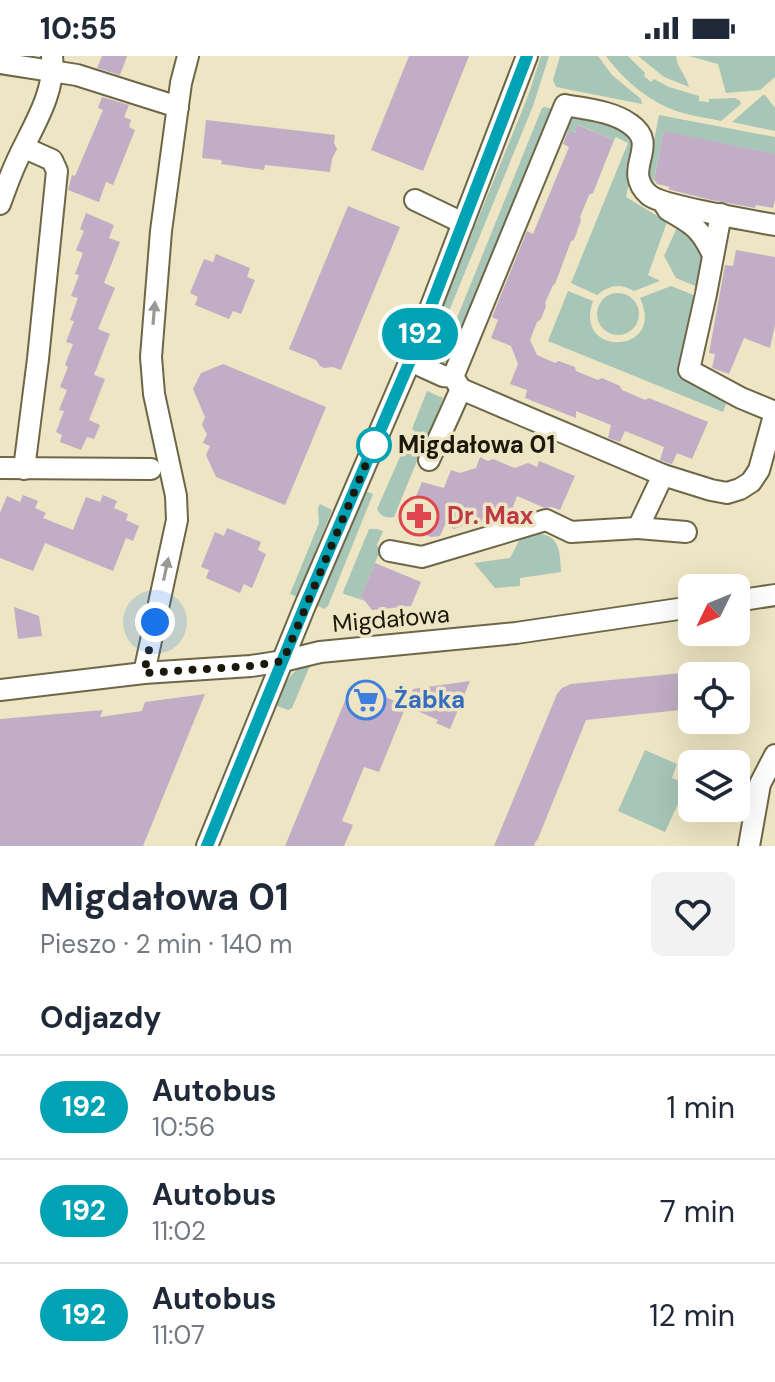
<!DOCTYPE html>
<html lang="pl">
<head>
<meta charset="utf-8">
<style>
	body { margin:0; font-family:"DM Sans",sans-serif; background:#f2f2f3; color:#1f2937; height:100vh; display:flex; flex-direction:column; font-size:30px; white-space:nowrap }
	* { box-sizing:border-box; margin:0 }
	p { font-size:26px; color:#747a83 }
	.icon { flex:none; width:44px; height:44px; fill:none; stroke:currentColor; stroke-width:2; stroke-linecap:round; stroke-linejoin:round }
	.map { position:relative; height:790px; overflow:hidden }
	.side { display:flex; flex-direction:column; background:#fff; flex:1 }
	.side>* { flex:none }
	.badge { padding:0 16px; border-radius:26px; font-size:28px; line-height:52px }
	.needle { width:52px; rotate:227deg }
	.buttons { position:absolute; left:678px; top:518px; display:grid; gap:16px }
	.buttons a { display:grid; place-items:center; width:72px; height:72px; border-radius:12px; background:#fff; box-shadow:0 8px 32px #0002; font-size:40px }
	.you { position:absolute; width:40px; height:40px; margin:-20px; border:6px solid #fff; border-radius:50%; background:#1a73e8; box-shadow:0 0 0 12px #1a73e833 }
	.map>.badge { position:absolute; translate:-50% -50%; box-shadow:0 0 0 4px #fff }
	h2 { padding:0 40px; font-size:30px; line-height:72px }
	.round { display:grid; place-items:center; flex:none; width:84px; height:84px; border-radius:12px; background:#f2f2f3 }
	.overview { display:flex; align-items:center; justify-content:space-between; height:136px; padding:0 40px }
	h1 { font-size:38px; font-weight:700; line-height:60px }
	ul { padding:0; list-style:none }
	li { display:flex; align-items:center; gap:24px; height:104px; padding:0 40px; border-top:2px solid #e0e1e3 }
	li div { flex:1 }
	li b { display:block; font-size:30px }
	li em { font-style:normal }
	li .badge { min-width:88px; font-weight:700; text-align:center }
	.status { display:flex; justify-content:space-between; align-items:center; height:56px; padding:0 40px; background:#fff; direction:ltr }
	.status svg { height:22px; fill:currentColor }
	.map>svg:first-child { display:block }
	.green { fill:#a7c6b7 }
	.building { fill:#c1adc5 }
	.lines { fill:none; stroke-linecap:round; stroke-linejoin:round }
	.minor-casing { stroke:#6d6647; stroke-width:24 }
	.minor { stroke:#fff; stroke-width:20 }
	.oneway { fill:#999892 }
	.line-casing { stroke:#fff; stroke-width:18 }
	.line { stroke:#00a3b4; stroke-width:12 }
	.walk { stroke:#1c190c; stroke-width:8; stroke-dasharray:0 14.4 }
	.stop-dot { fill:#fff; stroke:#00a3b4; stroke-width:4 }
	.labels { text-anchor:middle; stroke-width:7; stroke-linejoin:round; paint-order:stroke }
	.stop-label { font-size:24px; font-weight:bold; fill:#1c190c; stroke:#ede5c3; text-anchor:start }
	.health-label { font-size:24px; font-weight:bold; fill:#be3a42; stroke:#ede5c3; text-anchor:start }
	.street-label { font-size:24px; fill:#1c190c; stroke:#ede5c3 }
	.shop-label { font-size:24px; font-weight:bold; fill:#366cbe; stroke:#ede5c3; text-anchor:start }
</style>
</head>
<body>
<div class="status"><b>10:55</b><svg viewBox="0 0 49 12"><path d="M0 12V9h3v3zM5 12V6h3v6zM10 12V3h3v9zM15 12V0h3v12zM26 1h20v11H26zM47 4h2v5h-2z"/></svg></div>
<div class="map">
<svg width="775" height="790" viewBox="0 0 775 790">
	<rect width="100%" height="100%" fill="#ede5c3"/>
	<g class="green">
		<polygon points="541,0 549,0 533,50 429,304 426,295 434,271 528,40"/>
		<polygon points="560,0 598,0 612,19 641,43 642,48 556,31 553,24"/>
		<path d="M606,0h22l17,17 -1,3 7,6 3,-3 15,8 30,9v5l10,1v-3l26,-1 5,3 1,3 -20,17c-12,-3 -25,-4 -38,-8 -30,-8 -59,-32 -77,-57z"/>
		<path d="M638,0h38c1,12 10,19 13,31l-25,-10z"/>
		<polygon points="689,0 775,0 775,21 760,34 726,37 718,8"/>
		<polygon points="763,39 765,39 775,52 775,75 732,66"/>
		<polygon points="545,51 559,55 449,311 440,304 542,52"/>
		<path d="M573,58l57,16 5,24 -9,43 41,25 -19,53 12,6 -26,10c-14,-8 -24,-6 -37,4l-26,-12 57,-140 -12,-6 -2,3 -35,-15 -6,11 -6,-2 1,-3 -3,-1z"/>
		<polygon points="659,59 775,81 775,98 664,76 653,127 646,126"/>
		<polygon points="680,165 692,176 704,204 698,231 676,222 664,200"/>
		<path d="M671,230l25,10 -16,81 47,24 -4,11 -175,-71 20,-50 25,10c-21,57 74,54 47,-3z"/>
		<circle cx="618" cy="258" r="21"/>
		<polygon points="427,335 443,342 421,398 408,392 415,375 412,373"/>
		<path d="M403,394l16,6 -25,61c-8,1 -13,0 -17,-8z"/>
		<polygon points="365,435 373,438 328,550 324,553 318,550"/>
		<polygon points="320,448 332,454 297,541 290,538 319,467 318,452"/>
		<polygon points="369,473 377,473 383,475 377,489 380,495 361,540 365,545 344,538 343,536"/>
		<path d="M531,478c29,-2 29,16 30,38l-41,6v8l-25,2 -21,-25 36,-5 10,-19z"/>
		<path d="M311,607l-19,45 -4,2 -11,-4c9,-22 10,-35 34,-43z"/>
		<polygon points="645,694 677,708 672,722 687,728 665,776 618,755"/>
	</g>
	<g class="building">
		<polygon points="102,0 127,0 120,19 97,12"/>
		<polygon points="409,0 469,0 423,115 371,94"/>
		<polygon points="102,41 129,49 124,61 131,64 129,71 135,74 113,129 106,126 99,146 68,134 72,119 75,120 103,54 98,52"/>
		<polygon points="206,64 335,79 334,87 337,93 332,103 330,116 265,109 264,114 221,108 222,105 220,104 202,102"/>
		<polygon points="578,69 614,84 593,137 589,139 580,161 581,164 574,184 571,185 555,228 553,229 545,247 546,250 541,263 537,266 530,284 537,299 555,307 559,305 575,311 576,315 598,324 602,322 620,330 622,334 645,344 649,342 708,366 692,403 677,397 672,408 668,407 660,404 664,391 625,375 620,386 608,382 611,369 576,355 576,362 525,342 527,334 510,328 518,308 511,290 491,282 498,264 492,261 527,175 533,178 569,91 563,88 568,75 575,77"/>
		<polygon points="664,75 775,98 775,144 773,152 756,149 755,152 711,144 675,135 668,133 670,131 657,128 654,124"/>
		<polygon points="348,150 400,171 341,314 333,311 324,312 320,310 316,304 289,293"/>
		<polygon points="86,157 114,169 109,182 120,186 104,227 115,232 98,273 110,278 94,319 105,323 89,364 100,369 94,383 87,381 81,394 60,386 62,379 56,376 64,355 59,354 67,334 60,331 68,311 65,309 73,288 66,286 74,265 70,264 78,242 71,240 79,219 75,218 83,197 76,194 84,175 80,173"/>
		<polygon points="736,194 775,201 775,269 770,292 744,282 729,318 712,312 715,298 709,297 725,209 733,210"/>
		<polygon points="216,198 250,212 247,221 255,224 241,258 233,255 229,263 195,249 198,241 190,237 204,203 213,206"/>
		<polygon points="223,308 326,351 285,449 216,421 206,399 210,390 203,387 207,378 202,369 205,361 193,333 201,317"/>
		<polygon points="480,401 488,405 493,403 515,412 528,407 537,411 539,405 575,420 560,454 552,451 545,452 517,440 510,459 487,452 480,470 471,467 454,473 445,469 440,480 431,481 422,477 414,468 406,464 422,426 444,432 451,414 460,417 476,412"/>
		<polygon points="23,439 38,445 35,452 46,457 43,462 73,474 86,441 100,446 103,439 117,445 114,452 128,458 126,464 139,470 133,485 126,482 113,515 45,487 33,515 0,502 0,457 7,440 20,446"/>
		<polygon points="227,472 261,486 258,494 266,498 252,532 244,528 240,537 206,522 209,514 201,511 215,476 224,480"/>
		<polygon points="375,507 421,526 411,550 372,554 361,540"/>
		<polygon points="14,551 39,560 42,580 18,583"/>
		<polygon points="692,616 692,652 689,653 586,664 537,785 536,784 534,790 494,790 557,638 562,632 571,628"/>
		<polygon points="470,625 450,673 436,667 438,664 406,650 379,716 364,711 342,765 353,769 344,790 285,790 347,640 374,636 406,650 413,633"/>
		<polygon points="205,638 143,790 0,790 0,663 103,654 100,661 142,655 145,646"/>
	</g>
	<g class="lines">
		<g class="minor-casing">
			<g id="minor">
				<polyline points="0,7 77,19 178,51"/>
				<polyline points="415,144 463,167"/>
				<path d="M0,148c5,-14 10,-28 16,-41 15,-34 40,-69 36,-107"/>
				<path d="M665,149l3,5c25,14 33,19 45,45"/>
				<polyline points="410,305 443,320 453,321 461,333 663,419 711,434 727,437 740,433 751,426 759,414 775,356 741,342 689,314 706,238 721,158"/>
				<path d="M453,321l112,-272c21,4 47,6 65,19 32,22 -10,45 19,71 13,11 104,26 126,30"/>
				<polyline points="429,404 461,333"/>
				<polyline points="0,412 151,413"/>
				<polyline points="24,413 38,303 57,115 52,104 25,92"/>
				<polyline points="663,419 638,472 686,476"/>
				<polyline points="390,495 422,501 546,464 571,476 638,472"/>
				<polyline points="736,545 775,539"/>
				<polyline points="144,617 177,464 176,440 154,338 151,301 161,175 181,27 188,0"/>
				<polyline points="0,634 144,617 251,610 283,605 320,596 516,577 692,551"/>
				<polyline points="207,790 304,552 410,305 527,0"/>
				<polyline points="749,790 760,728 775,699"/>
			</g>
		</g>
		<use href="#minor" class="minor"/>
	</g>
	<defs><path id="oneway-solid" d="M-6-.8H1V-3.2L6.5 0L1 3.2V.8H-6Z" transform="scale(2)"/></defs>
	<g class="oneway">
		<use href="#oneway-solid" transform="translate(154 257) rotate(-85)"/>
		<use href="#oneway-solid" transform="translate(166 513) rotate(-78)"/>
	</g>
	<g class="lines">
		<g class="line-casing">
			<polyline id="line" points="207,790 304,552 410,305 527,0"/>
		</g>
		<use href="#line" class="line"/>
		<polyline class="walk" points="155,566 144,617 251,610 283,605 374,389"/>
	</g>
	<defs>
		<g id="pharmacy-ring" transform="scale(2)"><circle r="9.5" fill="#ede5c3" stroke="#e0444e" stroke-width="1.5"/><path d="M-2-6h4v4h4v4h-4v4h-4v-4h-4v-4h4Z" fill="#e0444e"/></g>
		<g id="supermarket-ring" transform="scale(2)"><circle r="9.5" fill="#ede5c3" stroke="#3f7fe0" stroke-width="1.5"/><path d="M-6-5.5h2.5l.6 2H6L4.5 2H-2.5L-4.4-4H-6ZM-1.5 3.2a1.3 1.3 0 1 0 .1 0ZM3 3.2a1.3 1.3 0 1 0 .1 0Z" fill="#3f7fe0"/></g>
	</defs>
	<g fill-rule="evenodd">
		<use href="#pharmacy-ring" x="419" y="460"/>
		<use href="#supermarket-ring" x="366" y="644"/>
	</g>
	<circle class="stop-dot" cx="374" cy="389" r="16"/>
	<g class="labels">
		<g class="stop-label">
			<text x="398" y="397">Migdałowa 01</text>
		</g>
		<g class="health-label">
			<text x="447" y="468">Dr. Max</text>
		</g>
		<g class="street-label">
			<text transform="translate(391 563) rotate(-5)" y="8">Migdałowa</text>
		</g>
		<g class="shop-label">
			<text x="394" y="652">Żabka</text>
		</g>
	</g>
</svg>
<div class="buttons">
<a><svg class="needle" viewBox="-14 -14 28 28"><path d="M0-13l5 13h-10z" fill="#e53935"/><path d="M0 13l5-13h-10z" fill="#747a83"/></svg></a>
<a><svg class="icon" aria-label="locate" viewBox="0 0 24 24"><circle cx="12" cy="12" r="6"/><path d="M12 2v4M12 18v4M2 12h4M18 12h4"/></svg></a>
<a><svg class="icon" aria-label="layers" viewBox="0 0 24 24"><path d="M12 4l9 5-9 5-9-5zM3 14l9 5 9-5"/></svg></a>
</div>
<div class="you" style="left:155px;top:566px"></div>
<b class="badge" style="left:420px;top:278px;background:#00a3b4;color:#fff">192</b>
</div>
<section class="side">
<div class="overview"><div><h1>Migdałowa 01</h1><p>Pieszo · 2 min · 140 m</p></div><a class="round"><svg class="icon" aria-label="heart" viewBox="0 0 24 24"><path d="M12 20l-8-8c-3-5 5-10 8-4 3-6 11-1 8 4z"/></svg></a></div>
<h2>Odjazdy</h2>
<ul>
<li><span class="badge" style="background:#00a3b4;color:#fff">192</span><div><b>Autobus</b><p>10:56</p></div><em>1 min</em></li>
<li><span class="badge" style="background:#00a3b4;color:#fff">192</span><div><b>Autobus</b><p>11:02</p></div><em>7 min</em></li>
<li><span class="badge" style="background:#00a3b4;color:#fff">192</span><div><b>Autobus</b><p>11:07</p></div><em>12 min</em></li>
</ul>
</section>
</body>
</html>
